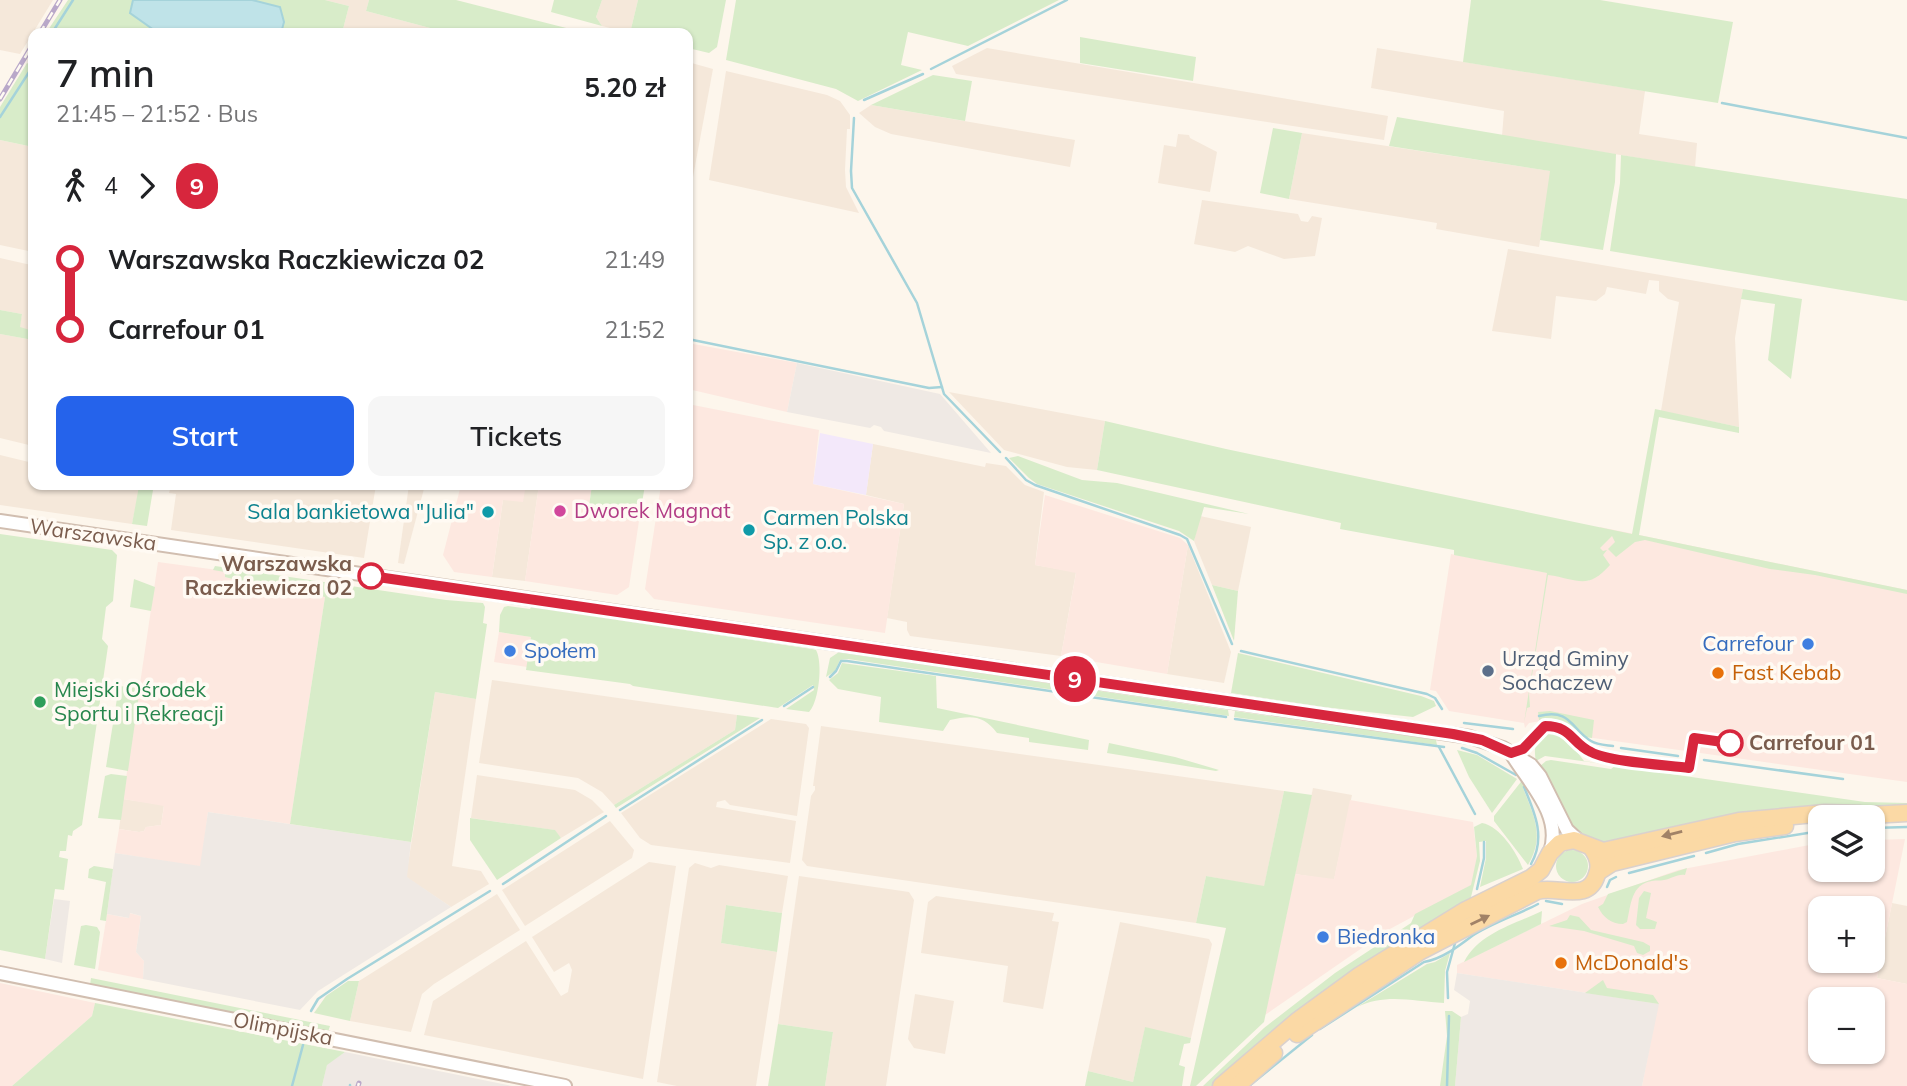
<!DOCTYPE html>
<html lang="en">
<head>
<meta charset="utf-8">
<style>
	body { margin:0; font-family:Mulish,sans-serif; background:#f6f6f6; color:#202124; height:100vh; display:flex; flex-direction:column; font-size:26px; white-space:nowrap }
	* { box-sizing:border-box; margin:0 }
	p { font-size:23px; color:#757577 }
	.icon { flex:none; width:38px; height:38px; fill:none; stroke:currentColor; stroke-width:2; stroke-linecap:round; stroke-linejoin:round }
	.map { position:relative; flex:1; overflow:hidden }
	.sheet { position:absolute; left:28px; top:28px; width:665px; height:462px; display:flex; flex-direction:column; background:#fff; border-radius:14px; box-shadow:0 2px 5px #0004 }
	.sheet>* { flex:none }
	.badge { padding:0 14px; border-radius:23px; font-size:24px; line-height:46px }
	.tools { position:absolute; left:1808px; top:805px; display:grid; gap:14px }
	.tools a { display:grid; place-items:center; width:77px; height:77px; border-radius:14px; background:#fff; box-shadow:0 2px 5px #0004; font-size:35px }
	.map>.badge { position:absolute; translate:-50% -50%; box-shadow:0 0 0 4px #fff }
	.legs { display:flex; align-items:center; gap:10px; height:77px; padding:0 28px; font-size:23px }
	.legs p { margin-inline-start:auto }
	.head { display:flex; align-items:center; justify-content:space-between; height:119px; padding:0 28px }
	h1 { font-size:38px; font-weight:600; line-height:52px }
	.primary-button { display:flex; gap:14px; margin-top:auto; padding:14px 28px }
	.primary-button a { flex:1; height:80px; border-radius:14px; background:#2563eb; color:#fff; font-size:28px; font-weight:600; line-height:80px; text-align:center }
	.primary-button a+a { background:#f6f6f6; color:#202124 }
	ul { padding:0 28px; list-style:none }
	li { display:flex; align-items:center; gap:24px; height:70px; font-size:26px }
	li i { display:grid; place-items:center; width:10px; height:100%; margin:0 9px; background:currentColor }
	li i::after { content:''; width:18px; height:18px; margin:-9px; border:5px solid; border-radius:50%; background:#fff }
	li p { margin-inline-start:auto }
	li:first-child i { background:linear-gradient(#0000 50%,currentColor 0) }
	li:last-child i { background:linear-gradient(currentColor 50%,#0000 0) }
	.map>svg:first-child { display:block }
	.residential { fill:#f5e8da }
	.commercial { fill:#fde8e0; fill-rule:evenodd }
	.industrial { fill:#efe9e4 }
	.education { fill:#f3e8fa }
	.green { fill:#d8ecc9 }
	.water { fill:#bfe3e8; stroke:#a5d3da; stroke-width:2 }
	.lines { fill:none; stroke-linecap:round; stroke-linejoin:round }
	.stream { stroke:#a5d3da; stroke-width:2.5 }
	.tertiary-casing { stroke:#d1beb0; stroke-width:16 }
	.primary-casing { stroke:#dad1cd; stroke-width:19 }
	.tertiary { stroke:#fff; stroke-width:12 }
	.primary { stroke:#fbd9a5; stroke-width:16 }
	.rail-casing { stroke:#b9a8c9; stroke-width:5 }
	.rail { stroke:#fffaf3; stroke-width:2.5; stroke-dasharray:8; stroke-linecap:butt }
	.oneway { fill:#a18267 }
	.line-1-casing { stroke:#fff; stroke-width:16 }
	.line-1 { stroke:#d7263d; stroke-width:10 }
	.hotel-dot { fill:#d1479c; stroke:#fffaf3; stroke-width:2.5 }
	.culture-dot { fill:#0f9aa8; stroke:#fffaf3; stroke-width:2.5 }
	.stop-1-dot { fill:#fff; stroke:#d7263d; stroke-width:3.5 }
	.shop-dot { fill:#3f7fe0; stroke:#fffaf3; stroke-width:2.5 }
	.service-dot { fill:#5c6f8a; stroke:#fffaf3; stroke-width:2.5 }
	.food-dot { fill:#e8710a; stroke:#fffaf3; stroke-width:2.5 }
	.leisure-dot { fill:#2e9e5b; stroke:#fffaf3; stroke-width:2.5 }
	.labels { text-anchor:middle; stroke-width:7; stroke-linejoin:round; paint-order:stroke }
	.hotel-label { font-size:21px; fill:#b23c85; stroke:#fffaf3; text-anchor:start }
	.culture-label { font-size:21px; fill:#0d838f; stroke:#fffaf3; text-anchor:end }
	.street-label { font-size:21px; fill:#7a5c4d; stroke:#fffaf3 }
	.stop-label { font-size:21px; font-weight:bold; fill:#7a5c4d; stroke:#fffaf3; text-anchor:end }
	.shop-label { font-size:21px; fill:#366cbe; stroke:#fffaf3; text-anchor:start }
	.service-label { font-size:21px; fill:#4e5e75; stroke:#fffaf3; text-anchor:start }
	.food-label { font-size:21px; fill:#c56008; stroke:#fffaf3; text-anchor:start }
	.leisure-label { font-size:21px; fill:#27864d; stroke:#fffaf3; text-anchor:start }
</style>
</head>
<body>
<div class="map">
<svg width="1907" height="1086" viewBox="0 0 1907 1086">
	<rect width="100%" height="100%" fill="#fdf6ec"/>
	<g class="residential">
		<polygon points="0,0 53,0 20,54 0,50"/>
		<polygon points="325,0 369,0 366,11 449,33 342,33 349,6"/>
		<polygon points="602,0 638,0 630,33 602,26 596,17"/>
		<polygon points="987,48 1388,116 1384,140 956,74 952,66"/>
		<polygon points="1377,48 1645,91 1639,134 1697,143 1695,167 1502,136 1504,111 1371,88"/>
		<polygon points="688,62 713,69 693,177 688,176"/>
		<polygon points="726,71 827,95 840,101 850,115 850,129 847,129 845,170 846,187 859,213 709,180"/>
		<polygon points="871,105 1075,140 1070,167 891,134 875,127 859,113"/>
		<polygon points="1302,133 1551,171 1539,247 1436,229 1437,223 1289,199"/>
		<polygon points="1178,134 1189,135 1190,138 1217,152 1210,192 1158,183 1164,145 1176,147"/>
		<polygon points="0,140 33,147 33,252 0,245"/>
		<polygon points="1202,200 1298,214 1301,221 1308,222 1312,216 1322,218 1315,256 1284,259 1248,246 1235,252 1194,244"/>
		<polygon points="1508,249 1743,289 1735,338 1739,427 1661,411 1679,302 1668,299 1659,291 1659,281 1649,280 1646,294 1607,287 1605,294 1596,301 1556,296 1551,339 1492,331"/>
		<polygon points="0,258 31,265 33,331 19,328 22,314 0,310"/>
		<polygon points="0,334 33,340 33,446 0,438"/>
		<polygon points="949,392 1105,421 1097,470 1067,467 1004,450"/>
		<polygon points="873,444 985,467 986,463 1006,466 1025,485 1044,492 1035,565 1076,572 1061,656 910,636 907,630 907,622 887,618 904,504 866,495"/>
		<polygon points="0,455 33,463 33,485 140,486 132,524 0,505"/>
		<polygon points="171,485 376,485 364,558 171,530 176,494 169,493"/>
		<polygon points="409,485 425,485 404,564 398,563"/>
		<polygon points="516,485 539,485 525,581 492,577 503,500 515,489"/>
		<polygon points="1200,516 1251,527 1238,591 1212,585 1194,541"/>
		<polygon points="1188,545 1231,652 1224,683 1167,674"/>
		<polygon points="492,680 737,715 735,730 614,805 602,792 578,778 479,763"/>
		<polygon points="435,692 476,699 452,866 481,871 489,884 451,907 406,877"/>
		<polygon points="771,719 806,724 809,728 797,816 730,805 725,800 717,802 716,807 796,821 790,863 651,845 640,838 621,813"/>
		<polygon points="821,726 1284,791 1264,887 1206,876 1196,923 807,866 802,860 811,796 815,790 815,786 813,786"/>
		<polygon points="477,775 575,790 592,800 604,812 561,838 554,830 471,818"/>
		<polygon points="1313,788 1352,795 1334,880 1295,874"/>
		<polygon points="123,799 164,805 161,825 146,827 144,831 139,832 119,829"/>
		<polygon points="610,821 634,850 632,858 525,926 502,890"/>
		<polygon points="649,862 676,866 643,1079 424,1035 433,1001 526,941 561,996 568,992 572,970 569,963 554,972 532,937"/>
		<polygon points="695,863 711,868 719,865 788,876 782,913 726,905 725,914 721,943 777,952 756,1086 677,1086 657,1082 689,868"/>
		<polygon points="799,876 909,892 914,900 886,1086 825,1086 833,1032 778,1024"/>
		<polygon points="497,894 520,930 434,984 422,994 411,1032 350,1021 359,981"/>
		<polygon points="936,896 1054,913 1052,921 1059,922 1043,1009 1003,1002 1008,966 921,953 928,902"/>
		<polygon points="1892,903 1907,906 1907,984 1877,978"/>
		<polygon points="1120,922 1209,939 1212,944 1191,1038 1145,1028 1133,1082 1088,1071"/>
		<polygon points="915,994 954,1001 945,1054 914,1048 908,1039"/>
	</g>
	<g class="commercial">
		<polygon points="688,343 797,363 787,412 688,389"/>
		<polygon points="688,404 819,430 813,484 904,504 885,633 654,599 645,589 661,485 688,485"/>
		<polygon points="461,485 516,485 516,489 525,490 523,502 503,500 492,577 454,572 443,555"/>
		<polygon points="539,485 592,485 588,513 639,521 629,587 617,595 525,581"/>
		<polygon points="1045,495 1180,538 1188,545 1167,674 1061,656 1076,573 1035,565"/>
		<polygon points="1600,527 1907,590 1907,782 1579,736 1566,724 1553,719 1529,723 1525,728 1524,723 1449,711 1436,691 1430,690 1451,554 1589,581"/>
		<polygon points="158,562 225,571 225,577 259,586 325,597 290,824 208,812 201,867 115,853 119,829 139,832 144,831 146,827 161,825 164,806 123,799"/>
		<polygon points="499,632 531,637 527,667 494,662"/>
		<polygon points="1350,800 1473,822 1477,856 1472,885 1388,930 1265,1015 1295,874 1334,879"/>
		<path d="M1905,839l-28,139 30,6v102h-265l16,-82 -201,-31v-8l125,-61 96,-34 142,-27v27h52l1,-30zM1820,908h52v53h-52zM1820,999h52v53h-52z"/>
		<polygon points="129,913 141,916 136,952 144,961 143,979 98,970 107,914 128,918"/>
		<polygon points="0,983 95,1003 92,1016 12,1086 0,1086"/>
	</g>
	<g class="industrial">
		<polygon points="797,363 940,394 991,453 884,431 881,427 874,425 870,428 787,412"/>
		<polygon points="208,812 411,842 407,877 451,907 318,991 300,1010 143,979 144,961 136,952 141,916 130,913 129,918 107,914 115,853 200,866"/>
		<polygon points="54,899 70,901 62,963 45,959"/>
		<polygon points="1457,973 1659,1004 1642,1086 1455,1086 1461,1017 1468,1014 1470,1001 1454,990"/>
		<polygon points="345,1052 512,1086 322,1086 327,1064"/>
	</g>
	<polygon class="education" points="820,433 873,444 866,495 813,484"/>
	<g class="green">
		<polygon points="68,0 133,0 130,13 154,30 164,33 46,33"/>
		<polygon points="252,0 325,0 349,6 342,33 281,33 284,21"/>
		<polygon points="369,0 456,0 586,33 449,33 366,11"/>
		<polygon points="554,0 602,0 596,17 602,26 551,12"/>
		<polygon points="638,0 726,0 717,47 709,53 688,48 688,33 630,33"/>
		<polygon points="736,0 1059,0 968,46 908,32 901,65 922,70 858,101 836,89 726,60"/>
		<polygon points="1471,0 1600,0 1733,22 1718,103 1463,62"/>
		<polygon points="1080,37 1196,57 1193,81 1080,63"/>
		<polygon points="27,63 33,67 33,147 0,140 0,107"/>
		<polygon points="933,75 972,81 965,121 871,105"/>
		<polygon points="1397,117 1616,154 1615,182 1603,250 1540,240 1550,171 1389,146"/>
		<polygon points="1273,128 1302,133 1289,199 1260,193"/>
		<polygon points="1621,155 1907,199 1907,301 1610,251 1620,183"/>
		<polygon points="1743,289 1802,299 1791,379 1768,360 1775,304 1741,299"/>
		<polygon points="0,310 22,314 20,327 33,331 33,340 0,334"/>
		<path d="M1655,409l84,18v6l-80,-16 -20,118 268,55v4l-92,-19 -45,-6 -125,-29 -10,2 -19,15 -8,-8 7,-7 -3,-6 -12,12 3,3 4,-1 -4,5 7,10c-23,26 -32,14 -62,10l-19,119 1,13 -3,1 -3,15 23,-150 -93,-18v-5l-114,-21 1,-6 -244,-53 8,-49 121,28 406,85z"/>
		<polygon points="1018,456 1082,480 1117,483 1249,514 1204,507 1194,541 1179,531 1037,484 1029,478 1009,458"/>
		<polygon points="135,485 149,485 153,490 147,526 132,524 139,486"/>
		<polygon points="592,485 645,485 639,521 588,513"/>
		<polygon points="0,534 112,550 117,555 113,601 106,607 102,639 108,646 82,825 73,831 72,836 68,835 66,851 60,851 59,857 68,859 64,890 55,889 45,959 0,950"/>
		<polygon points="215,566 446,600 483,603 485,607 483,623 487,624 476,699 435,692 411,842 290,824 325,597 259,586 225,577 225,572 213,570"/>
		<polygon points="134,579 155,587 151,611 130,607"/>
		<polygon points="1212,585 1238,591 1234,641"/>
		<path d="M508,606l22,3 1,-2 281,42 4,1c7,12 3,52 -7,62l-23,-3 28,-19 -1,-5 -35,23 -145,-22 -3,-2 -104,-14 5,-33 -32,-5 1,-17 4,-8z"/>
		<polygon points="839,652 1228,710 1229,716 848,659 840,660 835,671 826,677 830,658"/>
		<polygon points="1238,653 1421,696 1434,701 1436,706 1413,717 1323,707 1231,693"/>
		<path d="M842,663l94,13 1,32 152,32 -1,10 -59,-8v-4l-32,-5c-13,-18 -26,-18 -47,-13l-7,11 -64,-9 2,-25 -43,-8 -9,-9 9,-7z"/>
		<polygon points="119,686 140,688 128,771 106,767"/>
		<polygon points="1235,711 1436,740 1437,745 1234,717"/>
		<path d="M1550,711l44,9 -2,18 -13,-2c-11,-13 -23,-18 -40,-16l-1,-8z"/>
		<polygon points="737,715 760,718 616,808 614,805 735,730"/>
		<path d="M1558,732l7,4 19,25 27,4 -66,-9 -9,5c-4,-17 3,-29 22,-29z"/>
		<polygon points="1109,743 1175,757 1219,770 1216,771 1107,753"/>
		<polygon points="1457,750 1477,755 1517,779 1492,813 1469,777"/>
		<polygon points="1551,760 1611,769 1615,766 1865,802 1907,803 1907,805 1852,807 1602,844 1572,829 1539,767 1546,761"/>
		<polygon points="111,774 127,776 121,820 98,818 105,776"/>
		<path d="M1524,778l3,5 -4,5c11,28 22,49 5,77l-34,-44v-5z"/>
		<polygon points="1284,791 1312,795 1264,1022 1196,1086 1190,1086 1226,928 1196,923 1206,876 1264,886"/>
		<polygon points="470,818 555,830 561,838 497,880 470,840"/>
		<path d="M1482,823c18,3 35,30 41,46l-43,18 6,-29v-17l-7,1 1,19 -10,40c-35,19 -70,38 -103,60 -56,36 -107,79 -155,125h-9l61,-58 71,-55 76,-50 4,-9 56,-29 6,-29 -3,-29z"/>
		<circle cx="1572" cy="866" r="16"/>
		<polygon points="94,866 113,869 106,921 100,920 106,882 88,878 89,869"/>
		<path d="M1687,868l-2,7c-9,-1 -13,4 -21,5 -4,1 -8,0 -12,1 -21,3 -21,24 -25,41l-4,2c-12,0 -20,-7 -25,-17l5,-3 5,-10z"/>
		<polygon points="1644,891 1651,893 1646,918 1657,922 1655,929 1640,929 1636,925 1639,898"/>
		<polygon points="726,905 782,913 777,952 721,943"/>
		<path d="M1542,911l-1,13 -77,38c15,-29 51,-38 78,-51z"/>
		<polygon points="1570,915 1579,917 1591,930 1643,942 1650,946 1650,951 1643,955 1637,953 1634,946 1584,931 1549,926 1567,920"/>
		<polygon points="86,925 97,927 100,932 95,969 74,965 81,926"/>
		<path d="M1450,953l-5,18 -1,32c-31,-2 -59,-10 -87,4l70,-43 8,-2z"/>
		<polygon points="91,978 330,1026 328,1032 90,985"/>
		<polygon points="1603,980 1607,988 1653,995 1659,1004 1585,993"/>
		<polygon points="348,981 359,981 350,1021 314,1013 326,996"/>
		<polygon points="95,1003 345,1052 327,1065 322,1086 12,1086 92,1016"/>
		<polygon points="1445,1011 1452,1011 1461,1017 1455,1086 1440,1086 1447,1036"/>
		<polygon points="778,1024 833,1032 825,1086 768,1086"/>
		<polygon points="1145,1027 1191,1038 1190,1043 1184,1044 1179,1065 1185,1067 1182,1086 1085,1086 1088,1071 1133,1082"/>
	</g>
	<polygon class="water" points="133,0 252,0 280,7 284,22 281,33 164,33 154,30 130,13"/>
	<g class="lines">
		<g class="stream">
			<polyline points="52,33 73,0"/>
			<polyline points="931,69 1067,0"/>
			<polyline points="864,100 923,74"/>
			<polyline points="1722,103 1907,138"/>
			<polyline points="0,117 31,69"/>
			<polyline points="854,118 851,171 852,188 917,303 944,394 1000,452"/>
			<polyline points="688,339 929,388 942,387"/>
			<polyline points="1006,458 1026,480 1035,485 1180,535 1187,539 1232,644"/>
			<polyline points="1241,651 1427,694 1435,698 1442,709"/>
			<polyline points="830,677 836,671 841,661 847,661 1226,717"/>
			<polyline points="784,706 813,687"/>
			<path d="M1539,716c32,-8 32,13 52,25 6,4 15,4 22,5"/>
			<polyline points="1235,719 1444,747"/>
			<polyline points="1464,723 1513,729"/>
			<polyline points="1439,747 1475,814"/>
			<polyline points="1462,748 1477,753 1516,775"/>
			<polyline points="1621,748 1678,756"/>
			<polyline points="1704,760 1843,779"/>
			<path d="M1524,787c11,26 22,51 7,77"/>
			<polyline points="620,810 762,720"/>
			<polyline points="1872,828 1907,827"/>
			<polyline points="1706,853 1738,844 1820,831"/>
			<polyline points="1629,873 1694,856"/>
			<polyline points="503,884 606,816"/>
			<polyline points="1607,887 1610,880 1616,877"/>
			<polyline points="1477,889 1484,858 1484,842"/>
			<polyline points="1546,901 1562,904"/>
			<polyline points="1448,998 1447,972 1455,943"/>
			<polyline points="311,1011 318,999 347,979 490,891"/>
			<path d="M1320,1029l104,-67c18,-3 35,-16 48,-26 20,-13 45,-21 66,-32"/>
			<polyline points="292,1086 303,1045"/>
			<polyline points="350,1086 350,1085"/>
			<polyline points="1249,1086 1312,1035"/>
			<polyline points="1447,1086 1449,1016"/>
		</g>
		<g class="tertiary-casing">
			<g id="tertiary">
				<polyline points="0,521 1470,737 1503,748 1531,765 1540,776 1567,830 1580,842"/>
				<path d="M1511,753c17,29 52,62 39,99"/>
				<polyline points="0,973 565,1086"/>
			</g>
		</g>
		<g class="primary-casing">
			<g id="primary">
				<polyline points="1852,816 1907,813"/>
				<polyline points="1598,872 1612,863 1735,833 1785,826"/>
				<path d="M1297,1034l122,-82 118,-61c20,-6 52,13 60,-17 4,-10 0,-19 -6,-27"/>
				<polyline points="1221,1086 1297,1021 1360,975 1464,911 1531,878 1541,870 1550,853 1560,843 1574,840 1603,851 1739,821 1825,813 1860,814"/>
				<polyline points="1237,1086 1274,1053"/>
			</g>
		</g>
		<use href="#tertiary" class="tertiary"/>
		<use href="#primary" class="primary"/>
		<g class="rail-casing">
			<g id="rail">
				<polyline points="40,33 60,0"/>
				<polyline points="0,99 33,44"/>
				<polyline points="358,1086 359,1083"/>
			</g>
		</g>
		<use href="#rail" class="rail"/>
	</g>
	<defs><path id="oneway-solid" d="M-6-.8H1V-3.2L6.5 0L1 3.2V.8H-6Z" transform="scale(1.75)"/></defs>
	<g class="oneway">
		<use href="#oneway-solid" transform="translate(1672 834) rotate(166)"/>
		<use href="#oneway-solid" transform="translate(1480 920) rotate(-26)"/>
	</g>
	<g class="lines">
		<g class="line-1-casing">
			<path id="line-1" d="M371,576l1082,158 29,6 29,13 12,-4 22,-23c27,0 26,17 46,26 18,10 75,13 98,16l5,-30 36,5"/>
		</g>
		<use href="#line-1" class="line-1"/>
	</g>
	<circle class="hotel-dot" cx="560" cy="511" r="7"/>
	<g class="culture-dot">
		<circle cx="488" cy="512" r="7"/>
		<circle cx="749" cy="530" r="7"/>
	</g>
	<g class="stop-1-dot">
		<circle cx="371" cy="576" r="12"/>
		<circle cx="1730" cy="743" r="12"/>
	</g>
	<g class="shop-dot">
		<circle cx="1808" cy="644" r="7"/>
		<circle cx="510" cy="651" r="7"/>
		<circle cx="1323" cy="937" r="7"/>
	</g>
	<circle class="service-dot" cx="1488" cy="671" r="7"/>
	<g class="food-dot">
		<circle cx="1718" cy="673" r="7"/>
		<circle cx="1561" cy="963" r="7"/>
	</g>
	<circle class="leisure-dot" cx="40" cy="702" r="7"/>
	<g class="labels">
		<g class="hotel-label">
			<text x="574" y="518">Dworek Magnat</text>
		</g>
		<g class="culture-label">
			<text x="474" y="519">Sala bankietowa "Julia"</text>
			<text x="763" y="525" text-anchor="start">Carmen Polska<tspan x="763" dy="24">Sp. z o.o.</tspan></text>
		</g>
		<g class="street-label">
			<text transform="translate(93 535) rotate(8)" y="7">Warszawska</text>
			<text transform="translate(283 1029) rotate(11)" y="7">Olimpijska</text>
		</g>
		<g class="stop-label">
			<text x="352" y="571">Warszawska<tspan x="352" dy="24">Raczkiewicza 02</tspan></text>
			<text x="1749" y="750" text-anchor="start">Carrefour 01</text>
		</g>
		<g class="shop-label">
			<text x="1794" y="651" text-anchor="end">Carrefour</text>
			<text x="524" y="658">Społem</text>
			<text x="1337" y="944">Biedronka</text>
		</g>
		<g class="service-label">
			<text x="1502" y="666">Urząd Gminy<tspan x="1502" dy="24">Sochaczew</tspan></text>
		</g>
		<g class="food-label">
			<text x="1732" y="680">Fast Kebab</text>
			<text x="1575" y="970">McDonald's</text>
		</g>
		<g class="leisure-label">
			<text x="54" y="697">Miejski Ośrodek<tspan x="54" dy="24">Sportu i Rekreacji</tspan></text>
		</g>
	</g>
</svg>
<div class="tools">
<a><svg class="icon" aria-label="layers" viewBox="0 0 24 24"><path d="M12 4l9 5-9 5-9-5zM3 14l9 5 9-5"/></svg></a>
<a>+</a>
<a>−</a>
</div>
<b class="badge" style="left:1075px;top:679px;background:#d7263d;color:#fff">9</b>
<section class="sheet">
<div class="head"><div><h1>7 min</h1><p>21:45 – 21:52 · Bus</p></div><b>5.20 zł</b></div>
<div class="legs"><svg class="icon" aria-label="walk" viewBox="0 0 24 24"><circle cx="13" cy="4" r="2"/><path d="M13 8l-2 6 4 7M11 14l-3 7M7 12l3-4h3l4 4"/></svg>4<svg class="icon" aria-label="forward" viewBox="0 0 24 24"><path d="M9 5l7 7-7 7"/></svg><b class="badge" style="background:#d7263d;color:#fff">9</b></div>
<ul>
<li><i style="color:#d7263d"></i><b>Warszawska Raczkiewicza 02</b><p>21:49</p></li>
<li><i style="color:#d7263d"></i><b>Carrefour 01</b><p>21:52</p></li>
</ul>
<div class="primary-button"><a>Start</a><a>Tickets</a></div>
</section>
</div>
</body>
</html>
